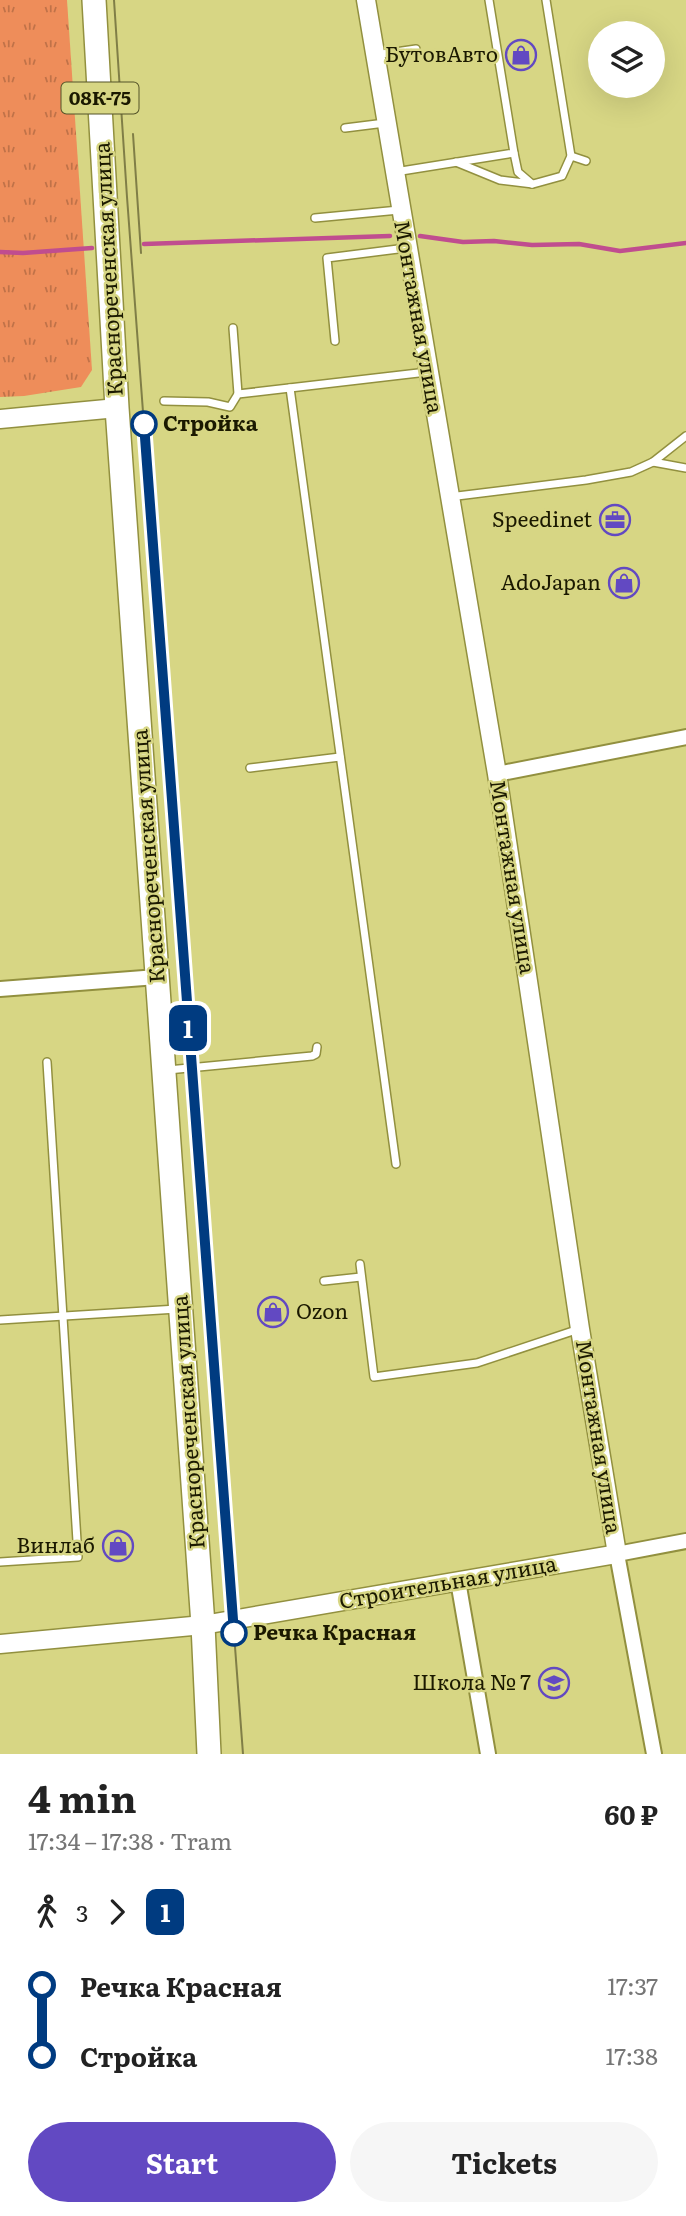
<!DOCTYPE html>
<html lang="en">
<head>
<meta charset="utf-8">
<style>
	body { margin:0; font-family:Literata,serif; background:#f6f6f6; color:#222; height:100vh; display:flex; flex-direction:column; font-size:26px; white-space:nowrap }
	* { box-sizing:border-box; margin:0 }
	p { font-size:23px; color:#767676 }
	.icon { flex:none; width:38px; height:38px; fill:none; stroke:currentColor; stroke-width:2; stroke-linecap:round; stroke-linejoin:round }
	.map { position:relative; height:1754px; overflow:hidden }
	.sheet { display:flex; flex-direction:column; background:#fff; flex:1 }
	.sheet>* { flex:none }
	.badge { padding:0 14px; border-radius:10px; font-size:24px; line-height:46px }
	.controls { position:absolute; left:588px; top:21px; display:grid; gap:14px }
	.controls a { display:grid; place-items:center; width:77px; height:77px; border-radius:50%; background:#fff; box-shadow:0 7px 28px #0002; font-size:35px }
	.map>.badge { position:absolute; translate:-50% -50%; box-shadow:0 0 0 4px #fff }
	.legs { display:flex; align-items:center; gap:10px; height:77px; padding:0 28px; font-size:23px }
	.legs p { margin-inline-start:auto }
	.summary { display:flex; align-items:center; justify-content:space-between; height:119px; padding:0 28px }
	h1 { font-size:38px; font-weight:700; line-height:52px }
	.primary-button { display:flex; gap:14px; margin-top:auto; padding:14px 28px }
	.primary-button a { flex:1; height:80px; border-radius:42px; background:#6249c2; color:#fff; font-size:28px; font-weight:700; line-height:80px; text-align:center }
	.primary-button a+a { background:#f6f6f6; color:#222 }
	ul { padding:0 28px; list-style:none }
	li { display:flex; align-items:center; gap:24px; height:70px; font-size:26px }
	li i { display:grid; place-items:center; width:10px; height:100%; margin:0 9px; background:currentColor }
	li i::after { content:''; width:18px; height:18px; margin:-9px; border:5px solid; border-radius:50%; background:#fff }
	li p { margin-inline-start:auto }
	li:first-child i { background:linear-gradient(#0000 50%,currentColor 0) }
	li:last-child i { background:linear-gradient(currentColor 50%,#0000 0) }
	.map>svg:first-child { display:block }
	.grass { fill:url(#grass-tufts) }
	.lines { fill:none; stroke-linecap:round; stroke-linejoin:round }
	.stream { stroke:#c04d8f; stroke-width:4.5 }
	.service-casing { stroke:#92903f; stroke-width:10 }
	.minor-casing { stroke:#92903f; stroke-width:18 }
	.tertiary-casing { stroke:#92903f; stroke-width:21 }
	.primary-casing { stroke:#92903f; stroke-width:26 }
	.service { stroke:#fff; stroke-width:7 }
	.minor { stroke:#fff; stroke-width:14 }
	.tertiary { stroke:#fff; stroke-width:18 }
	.primary { stroke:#fff; stroke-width:23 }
	.tram { stroke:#807e47; stroke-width:2 }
	.line-1-casing { stroke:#fff; stroke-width:16 }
	.line-1 { stroke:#003b80; stroke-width:10 }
	.stop-1-dot { fill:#fff; stroke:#003b80; stroke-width:3.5 }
	.labels { text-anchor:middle; stroke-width:5; stroke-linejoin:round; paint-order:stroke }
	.shield { fill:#d7d684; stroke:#535228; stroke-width:2 }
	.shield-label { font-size:19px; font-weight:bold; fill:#1b1900 }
	.poi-label { font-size:21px; fill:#1b1900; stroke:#d7d684; text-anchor:end }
	.street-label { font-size:21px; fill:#1b1900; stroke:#d7d684 }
	.stop-label { font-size:21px; font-weight:bold; fill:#1b1900; stroke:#d7d684; text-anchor:start }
</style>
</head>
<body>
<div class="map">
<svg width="686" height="1754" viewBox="0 0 686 1754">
	<defs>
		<pattern id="grass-tufts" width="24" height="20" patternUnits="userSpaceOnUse" patternTransform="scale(1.75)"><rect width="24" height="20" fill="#ee8d5a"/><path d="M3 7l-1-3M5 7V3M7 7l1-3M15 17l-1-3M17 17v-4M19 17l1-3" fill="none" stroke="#c07248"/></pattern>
	</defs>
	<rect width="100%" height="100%" fill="#d7d684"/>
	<polygon class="grass" points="0,0 67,0 92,370 81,387 24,396 0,397"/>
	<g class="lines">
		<g class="stream">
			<polyline points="420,236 463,242 494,241 532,245 579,244 620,251 686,243"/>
			<polyline points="144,244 390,236"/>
			<polyline points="0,252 23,253 92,248"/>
		</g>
		<g class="service-casing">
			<g id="service">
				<polyline points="375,55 416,49"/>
				<polyline points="345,128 385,123"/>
				<polyline points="514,153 518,172 532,184"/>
				<polyline points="571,156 586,161"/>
				<polyline points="456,162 500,180 533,184 562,176 571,156 546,0"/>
				<polyline points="395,172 514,153 489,0"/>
				<polyline points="315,218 399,210"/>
				<polyline points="233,328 238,394"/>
				<polyline points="335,341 327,258 406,248"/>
				<polyline points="290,388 396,1164"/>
				<polyline points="164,401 208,402 230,407 238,394 427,372"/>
				<polyline points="653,462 686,468"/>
				<polyline points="449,497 586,480 631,472 653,462 686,436"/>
				<polyline points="250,768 340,757"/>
				<polyline points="168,1070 312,1056 316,1054 317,1047"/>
				<polyline points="360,1264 374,1377 477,1363 579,1329"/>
				<polyline points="324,1281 361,1277"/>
				<polyline points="0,1320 177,1309"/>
				<polyline points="0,1562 78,1557 47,1062"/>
			</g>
		</g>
		<g class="minor-casing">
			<g id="minor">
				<polyline points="497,774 686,737"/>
				<polyline points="0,989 157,977"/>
				<polyline points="458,1581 488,1754"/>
				<polyline points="654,1754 617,1554 686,1541"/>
			</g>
		</g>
		<g class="tertiary-casing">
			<g id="tertiary">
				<polyline points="0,419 117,408"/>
				<polyline points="0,1644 203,1625 617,1554 580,1329 497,774 366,0"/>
			</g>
		</g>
		<g class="primary-casing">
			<polyline id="primary" points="94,0 117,408 203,1625 209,1754"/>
		</g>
		<use href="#service" class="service"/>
		<use href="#minor" class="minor"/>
		<use href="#tertiary" class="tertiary"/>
		<use href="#primary" class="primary"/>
		<g class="tram">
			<polyline points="114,0 127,197 243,1754"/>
			<polyline points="133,134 141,253"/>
		</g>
	</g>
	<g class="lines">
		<g class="line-1-casing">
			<polyline id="line-1" points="144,424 234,1633"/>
		</g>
		<use href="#line-1" class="line-1"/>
	</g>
	<defs>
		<g id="shop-ring" transform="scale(1.575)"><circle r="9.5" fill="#d7d684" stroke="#6249c2" stroke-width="1.5"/><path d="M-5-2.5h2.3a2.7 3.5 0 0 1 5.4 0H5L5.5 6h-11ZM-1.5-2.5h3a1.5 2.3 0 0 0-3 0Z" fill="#6249c2"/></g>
		<g id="office-ring" transform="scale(1.575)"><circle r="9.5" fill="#d7d684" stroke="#6249c2" stroke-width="1.5"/><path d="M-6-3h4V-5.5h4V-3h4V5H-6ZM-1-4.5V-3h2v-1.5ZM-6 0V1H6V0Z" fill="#6249c2"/></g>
		<g id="school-ring" transform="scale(1.575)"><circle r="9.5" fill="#d7d684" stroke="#6249c2" stroke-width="1.5"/><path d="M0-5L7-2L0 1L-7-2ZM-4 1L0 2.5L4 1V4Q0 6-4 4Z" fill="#6249c2"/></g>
	</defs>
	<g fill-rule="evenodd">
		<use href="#shop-ring" x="521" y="55"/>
		<use href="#office-ring" x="615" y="520"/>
		<use href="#shop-ring" x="624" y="583"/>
		<use href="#shop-ring" x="273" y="1312"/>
		<use href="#shop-ring" x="118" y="1546"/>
		<use href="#school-ring" x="554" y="1683"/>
	</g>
	<g class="stop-1-dot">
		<circle cx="144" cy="424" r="12"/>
		<circle cx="234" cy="1633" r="12"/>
	</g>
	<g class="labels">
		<rect class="shield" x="61.5" y="82.5" width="77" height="31" rx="5"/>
		<g class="shield-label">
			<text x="100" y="105">08К-75</text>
		</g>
		<g class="poi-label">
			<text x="498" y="62">БутовАвто</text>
			<text x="592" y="527">Speedinet</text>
			<text x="601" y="590">AdoJapan</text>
			<text x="296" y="1319" text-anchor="start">Ozon</text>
			<text x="95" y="1553">Винлаб</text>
			<text x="531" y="1690">Школа № 7</text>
		</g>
		<g class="street-label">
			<text transform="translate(109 269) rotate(-93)" y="7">Краснореченская улица</text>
			<text transform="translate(418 317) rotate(80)" y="7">Монтажная улица</text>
			<text transform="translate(149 856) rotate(-94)" y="7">Краснореченская улица</text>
			<text transform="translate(512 877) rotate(81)" y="7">Монтажная улица</text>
			<text transform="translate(189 1422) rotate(-94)" y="7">Краснореченская улица</text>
			<text transform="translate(598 1437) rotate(81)" y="7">Монтажная улица</text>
			<text transform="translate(448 1583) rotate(-10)" y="7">Строительная улица</text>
		</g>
		<g class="stop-label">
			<text x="163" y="431">Стройка</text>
			<text x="253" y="1640">Речка Красная</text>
		</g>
	</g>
</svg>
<div class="controls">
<a><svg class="icon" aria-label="layers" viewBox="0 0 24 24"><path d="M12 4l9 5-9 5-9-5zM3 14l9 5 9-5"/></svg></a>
</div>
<b class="badge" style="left:188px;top:1028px;background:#003b80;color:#fff">1</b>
</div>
<section class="sheet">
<div class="summary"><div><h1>4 min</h1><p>17:34 – 17:38 · Tram</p></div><b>60 ₽</b></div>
<div class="legs"><svg class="icon" aria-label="walk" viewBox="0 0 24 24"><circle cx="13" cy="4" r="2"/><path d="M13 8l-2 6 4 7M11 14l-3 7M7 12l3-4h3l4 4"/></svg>3<svg class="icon" aria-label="forward" viewBox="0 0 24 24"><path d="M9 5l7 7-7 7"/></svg><b class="badge" style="background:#003b80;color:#fff">1</b></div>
<ul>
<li><i style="color:#003b80"></i><b>Речка Красная</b><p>17:37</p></li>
<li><i style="color:#003b80"></i><b>Стройка</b><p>17:38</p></li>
</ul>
<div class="primary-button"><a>Start</a><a>Tickets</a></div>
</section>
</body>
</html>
